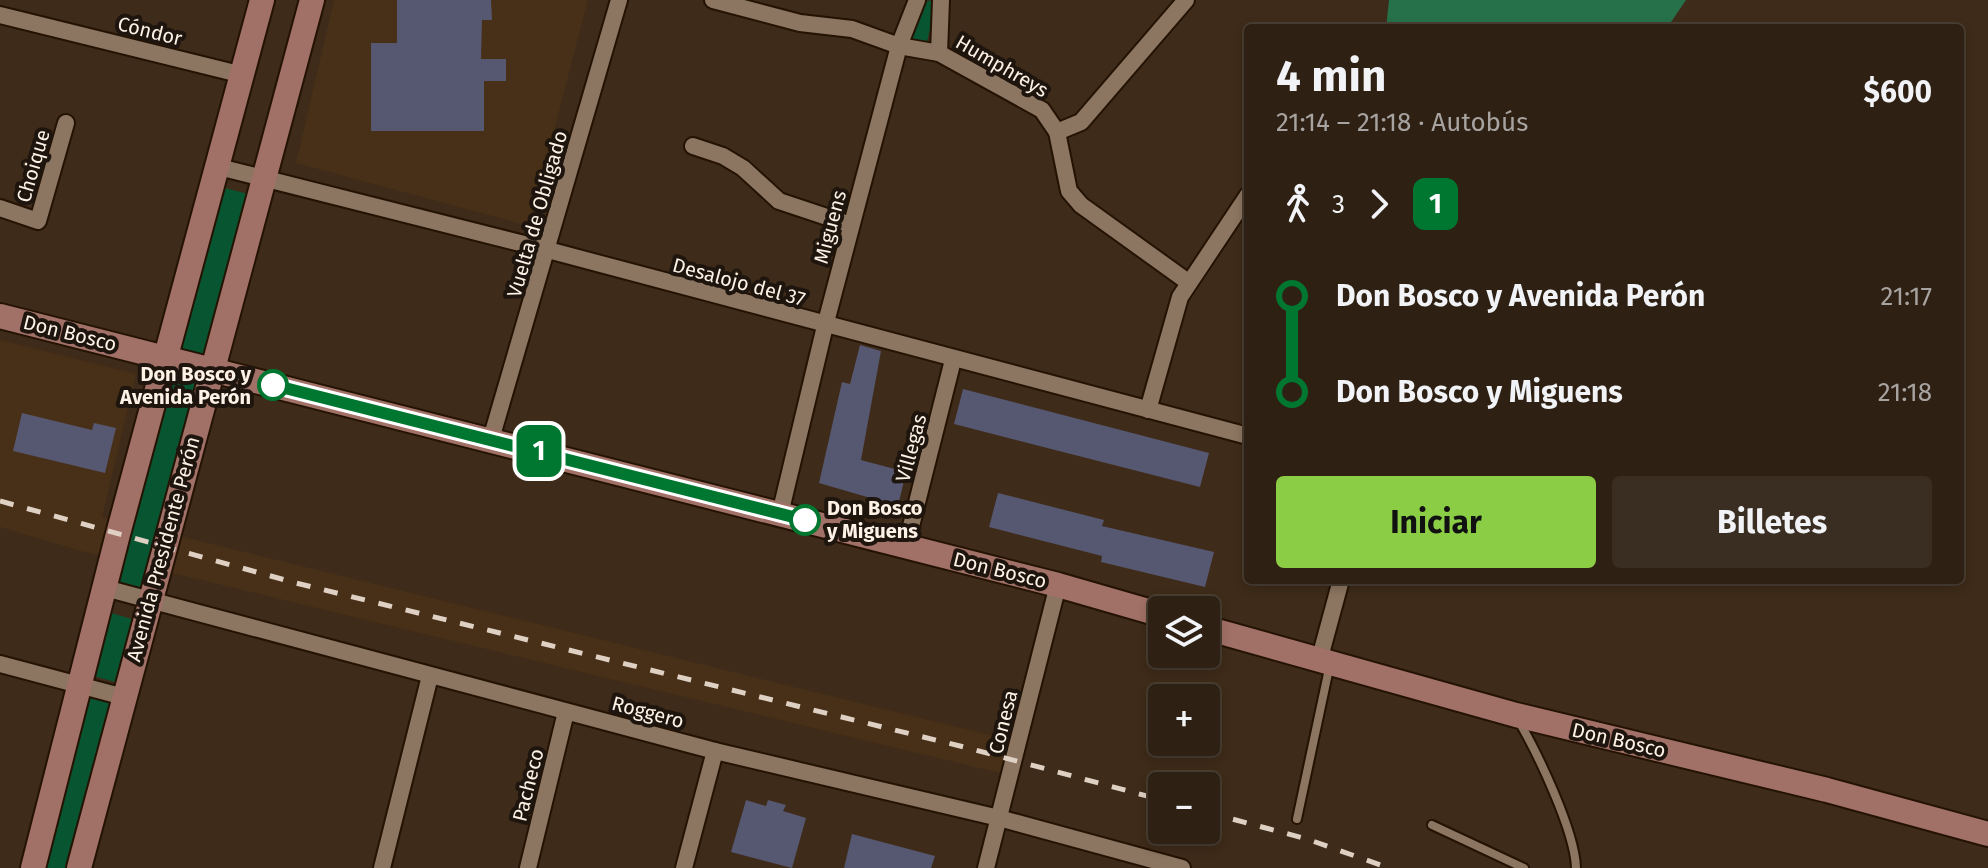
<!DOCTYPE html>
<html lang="es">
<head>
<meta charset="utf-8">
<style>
	body { margin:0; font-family:"Fira Sans",sans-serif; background:#3a2d21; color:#f1f3f6; height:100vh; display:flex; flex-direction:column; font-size:30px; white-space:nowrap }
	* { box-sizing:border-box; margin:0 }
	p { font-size:26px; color:#a7a3a0 }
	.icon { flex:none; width:44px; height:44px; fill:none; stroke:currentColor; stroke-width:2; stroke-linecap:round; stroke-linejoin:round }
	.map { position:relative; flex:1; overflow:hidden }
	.sheet { position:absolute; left:1244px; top:24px; width:720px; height:560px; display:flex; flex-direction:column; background:#2e2013; border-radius:8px; box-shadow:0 4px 12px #0003,0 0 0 2px #493e33 }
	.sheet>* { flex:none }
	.badge { padding:0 16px; border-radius:12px; font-size:28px; line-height:52px }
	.tools { position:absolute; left:1148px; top:596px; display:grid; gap:16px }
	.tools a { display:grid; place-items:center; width:72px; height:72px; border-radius:8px; background:#2e2013; box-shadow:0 4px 12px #0003,0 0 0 2px #493e33; font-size:40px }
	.map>.badge { position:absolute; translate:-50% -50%; box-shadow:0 0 0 4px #fff }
	.legs { display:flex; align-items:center; gap:12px; height:88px; padding:0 32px; font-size:26px }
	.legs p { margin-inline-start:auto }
	.summary { display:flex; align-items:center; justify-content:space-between; height:136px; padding:0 32px }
	h1 { font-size:44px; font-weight:700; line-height:60px }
	.primary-button { display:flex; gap:16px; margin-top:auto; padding:16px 32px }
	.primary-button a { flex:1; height:92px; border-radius:8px; background:#8bce46; color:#111; font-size:32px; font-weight:700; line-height:92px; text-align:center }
	.primary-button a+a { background:#3a2d21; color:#f1f3f6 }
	ul { padding:0 32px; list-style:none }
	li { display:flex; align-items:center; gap:28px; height:96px; font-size:30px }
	li i { display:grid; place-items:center; width:12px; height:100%; margin:0 10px; background:currentColor }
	li i::after { content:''; width:20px; height:20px; margin:-10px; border:6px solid; border-radius:50%; background:#2e2013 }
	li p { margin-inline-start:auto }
	li:first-child i { background:linear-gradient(#0000 50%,currentColor 0) }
	li:last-child i { background:linear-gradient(currentColor 50%,#0000 0) }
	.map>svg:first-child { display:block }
	.built { fill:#482f17 }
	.green { fill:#085531 }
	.forest { fill:#267149 }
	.building { fill:#565771 }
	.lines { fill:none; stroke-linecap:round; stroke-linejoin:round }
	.lane-casing { stroke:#241303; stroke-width:12 }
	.street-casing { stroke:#241303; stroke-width:20 }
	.secondary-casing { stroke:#241303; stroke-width:28 }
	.lane { stroke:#8c7561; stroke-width:8 }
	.street { stroke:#8c7561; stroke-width:16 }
	.secondary { stroke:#a17067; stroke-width:24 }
	.rail { stroke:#ded0c3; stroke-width:5; stroke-dasharray:14 14; stroke-linecap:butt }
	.line-1-casing { stroke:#fff; stroke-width:18 }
	.line-1 { stroke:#007731; stroke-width:12 }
	.stop-1-dot { fill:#fff; stroke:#007731; stroke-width:4 }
	.labels { text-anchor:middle; stroke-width:8; stroke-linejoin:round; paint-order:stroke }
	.street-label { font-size:20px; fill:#fef1e5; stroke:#1e160e }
	.stop-label { font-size:20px; font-weight:bold; fill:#fef1e5; stroke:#1e160e; text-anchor:end }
</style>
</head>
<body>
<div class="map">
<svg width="1988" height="868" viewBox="0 0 1988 868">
	<rect width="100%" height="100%" fill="#3e2b19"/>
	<g class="built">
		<polygon points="334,0 588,0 529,226 296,163"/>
		<polygon points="0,340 136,374 102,517 1010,740 1004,774 81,551 0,527"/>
	</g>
	<g class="green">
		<polygon points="932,0 935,6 927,42 911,38 925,2"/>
		<polygon points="221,187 248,194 205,358 178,351"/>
		<polygon points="171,375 198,381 141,589 115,582"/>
		<polygon points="111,613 132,619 115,682 94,676"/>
		<polygon points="87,697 114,704 73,868 45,868"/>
	</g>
	<polygon class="forest" points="1389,0 1686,0 1667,28 1386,28"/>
	<g class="building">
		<polygon points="397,0 491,0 492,20 482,20 481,59 506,59 506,81 484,81 484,131 371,131 371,43 397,43"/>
		<polygon points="860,345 881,351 861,460 906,472 898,506 819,483 842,382 850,384"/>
		<polygon points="963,389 1209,453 1200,487 954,424"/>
		<polygon points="22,413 92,430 94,423 116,428 105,473 13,451"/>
		<polygon points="998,493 1104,520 1102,526 1214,552 1205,587 1101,562 1102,556 989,527"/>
		<polygon points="746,800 766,806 768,800 786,805 783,811 806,818 792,868 731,852"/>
		<polygon points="852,834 935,856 931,868 844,868"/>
	</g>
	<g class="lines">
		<g class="lane-casing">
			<g id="lane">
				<path d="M1518,720c19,32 57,111 58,148"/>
				<polyline points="1297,819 1330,664"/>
				<polyline points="1432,825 1524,868"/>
			</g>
		</g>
		<g class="street-casing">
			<g id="street">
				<polyline points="713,0 800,23 852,29 899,46 939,53 1042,110 1057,132 1069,191 1081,205 1188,282"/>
				<polyline points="0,15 243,75"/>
				<polyline points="939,53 941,0"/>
				<polyline points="1057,132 1081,122 1186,0"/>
				<polyline points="693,146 723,156 743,168 779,201 851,225"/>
				<polyline points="219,167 548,250 1248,436"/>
				<polyline points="0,208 38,221 66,123"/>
				<polyline points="1148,410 1180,297 1248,195"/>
				<polyline points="491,439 619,0"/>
				<polyline points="780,514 825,326 899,46 917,0"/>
				<polyline points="906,546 953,360"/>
				<polyline points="105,588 715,751 999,818 1182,868"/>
				<polyline points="1319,661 1341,580"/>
				<polyline points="0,664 124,697"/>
				<polyline points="382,868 430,676"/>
				<polyline points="528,868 566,712"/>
				<polyline points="684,868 715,751"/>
				<polyline points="986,868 1058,585"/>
			</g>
		</g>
		<g class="secondary-casing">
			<g id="secondary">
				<polyline points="0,316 1058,585 1162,615"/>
				<polyline points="1206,628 1516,715 1827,790 1988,834"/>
				<polyline points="33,868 118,534 262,0"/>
				<polyline points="79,868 312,0"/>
			</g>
		</g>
		<use href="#lane" class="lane"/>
		<use href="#street" class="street"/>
		<use href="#secondary" class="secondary"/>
		<g class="rail">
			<polyline points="0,501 296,583 968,748 1162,800"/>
			<polyline points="1206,812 1307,839 1389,868"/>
		</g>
	</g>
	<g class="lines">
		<g class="line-1-casing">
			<polyline id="line-1" points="273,385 805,520"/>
		</g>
		<use href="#line-1" class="line-1"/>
	</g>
	<g class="stop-1-dot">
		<circle cx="273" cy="385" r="14"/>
		<circle cx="805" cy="520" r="14"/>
	</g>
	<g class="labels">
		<g class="street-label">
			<text transform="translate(150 31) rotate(14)" y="7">Cóndor</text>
			<text transform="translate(1002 66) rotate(30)" y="7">Humphreys</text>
			<text transform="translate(33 166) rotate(-74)" y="7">Choique</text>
			<text transform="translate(537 214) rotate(-74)" y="7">Vuelta de Obligado</text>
			<text transform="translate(830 227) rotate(-75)" y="7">Miguens</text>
			<text transform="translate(739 282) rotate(15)" y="7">Desalojo del 37</text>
			<text transform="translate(70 333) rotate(14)" y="7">Don Bosco</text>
			<text transform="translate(911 448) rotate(-75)" y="7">Villegas</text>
			<text transform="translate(163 549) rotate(-75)" y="7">Avenida Presidente Perón</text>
			<text transform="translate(1000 570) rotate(14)" y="7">Don Bosco</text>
			<text transform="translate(648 712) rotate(15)" y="7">Roggero</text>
			<text transform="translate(1003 722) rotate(-76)" y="7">Conesa</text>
			<text transform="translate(1619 740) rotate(13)" y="7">Don Bosco</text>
			<text transform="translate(528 785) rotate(-76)" y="7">Pacheco</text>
		</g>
		<g class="stop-label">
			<text x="251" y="381">Don Bosco y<tspan x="251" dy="23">Avenida Perón</tspan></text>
			<text x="827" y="515" text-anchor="start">Don Bosco<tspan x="827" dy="23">y Miguens</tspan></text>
		</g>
	</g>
</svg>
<div class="tools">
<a><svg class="icon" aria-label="layers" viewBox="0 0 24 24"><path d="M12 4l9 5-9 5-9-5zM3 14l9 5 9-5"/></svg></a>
<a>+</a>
<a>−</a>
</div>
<b class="badge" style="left:539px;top:451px;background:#007731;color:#fff">1</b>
<section class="sheet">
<div class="summary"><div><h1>4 min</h1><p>21:14 – 21:18 · Autobús</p></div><b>$600</b></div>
<div class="legs"><svg class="icon" aria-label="walk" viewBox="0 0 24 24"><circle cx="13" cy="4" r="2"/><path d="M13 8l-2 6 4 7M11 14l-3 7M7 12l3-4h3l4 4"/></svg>3<svg class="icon" aria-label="forward" viewBox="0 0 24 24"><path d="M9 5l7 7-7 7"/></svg><b class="badge" style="background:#007731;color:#fff">1</b></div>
<ul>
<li><i style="color:#007731"></i><b>Don Bosco y Avenida Perón</b><p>21:17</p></li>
<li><i style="color:#007731"></i><b>Don Bosco y Miguens</b><p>21:18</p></li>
</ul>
<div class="primary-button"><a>Iniciar</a><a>Billetes</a></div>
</section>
</div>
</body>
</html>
